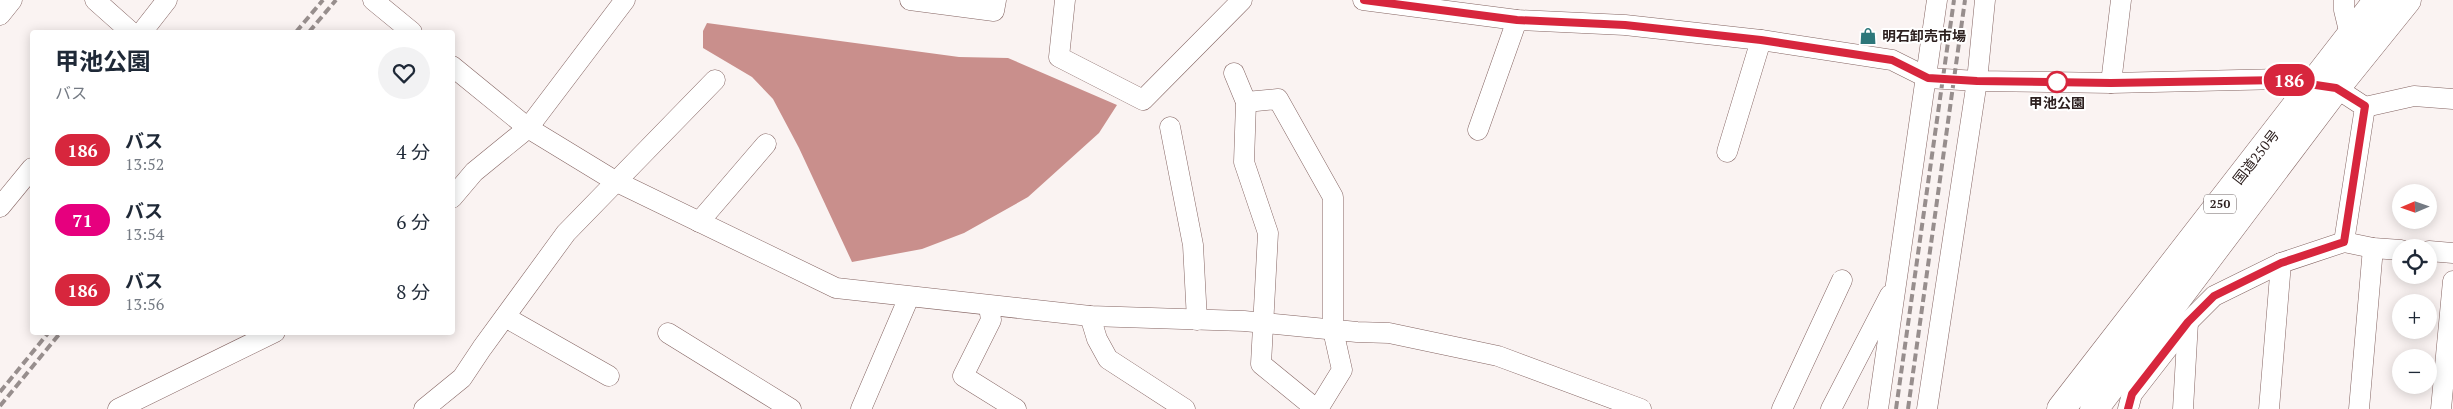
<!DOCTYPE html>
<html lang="ja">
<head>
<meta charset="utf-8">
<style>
	body { margin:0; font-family:"PT Serif","Noto Sans JP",serif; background:#f2f2f3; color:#1f2937; height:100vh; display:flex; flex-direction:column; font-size:19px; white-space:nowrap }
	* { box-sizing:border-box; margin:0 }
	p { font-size:16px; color:#747a83 }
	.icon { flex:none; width:28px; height:28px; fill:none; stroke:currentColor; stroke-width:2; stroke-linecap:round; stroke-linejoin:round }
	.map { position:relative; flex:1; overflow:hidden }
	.side { position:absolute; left:30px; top:30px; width:425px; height:305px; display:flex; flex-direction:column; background:#fff; border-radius:5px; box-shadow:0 2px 12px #0003 }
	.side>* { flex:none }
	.badge { padding:0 10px; border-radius:16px; font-size:18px; line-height:32px }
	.needle { width:32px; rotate:268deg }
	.controls { position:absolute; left:2392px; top:184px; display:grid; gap:10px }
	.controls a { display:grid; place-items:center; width:45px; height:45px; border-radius:50%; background:#fff; box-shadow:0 2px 12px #0003; font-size:25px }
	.map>.badge { position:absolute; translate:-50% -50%; box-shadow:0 0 0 2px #fff }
	.round { display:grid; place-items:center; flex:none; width:52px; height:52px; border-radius:26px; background:#f2f2f3 }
	.head { display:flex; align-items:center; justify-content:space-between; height:85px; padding:0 25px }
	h1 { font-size:24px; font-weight:700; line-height:38px }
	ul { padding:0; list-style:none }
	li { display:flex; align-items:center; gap:15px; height:70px; padding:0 25px }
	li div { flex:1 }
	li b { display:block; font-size:19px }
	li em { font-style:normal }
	li .badge { min-width:55px; font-weight:700; text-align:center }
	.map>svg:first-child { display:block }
	.water { fill:#c98f8c }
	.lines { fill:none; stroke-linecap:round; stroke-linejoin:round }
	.street-casing { stroke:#846462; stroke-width:21 }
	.highway-casing { stroke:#846462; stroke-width:29 }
	.street { stroke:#fff; stroke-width:20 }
	.highway { stroke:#fff; stroke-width:28 }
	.rail { stroke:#978e8d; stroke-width:4; stroke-dasharray:8 4; stroke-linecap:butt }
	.line-casing { stroke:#fff; stroke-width:11 }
	.line { stroke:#d7263d; stroke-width:8 }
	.stop-dot { fill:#fff; stroke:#d7263d; stroke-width:2.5 }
	.labels { text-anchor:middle; stroke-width:4; stroke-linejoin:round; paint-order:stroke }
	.shield { fill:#fff; stroke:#6c6362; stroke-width:1 }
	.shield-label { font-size:12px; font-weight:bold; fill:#2d201f }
	.poi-label { font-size:14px; font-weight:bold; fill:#2d201f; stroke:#fff; text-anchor:start }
	.stop-label { font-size:14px; font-weight:bold; fill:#2d201f; stroke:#fff }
	.street-label { font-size:14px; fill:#2d201f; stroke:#fff }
</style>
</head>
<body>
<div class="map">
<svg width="2453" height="409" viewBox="0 0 2453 409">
	<rect width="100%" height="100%" fill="#faf3f2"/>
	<polygon class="water" points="707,23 959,57 1008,58 1117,105 1099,133 1028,197 964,233 922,249 852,262 799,148 773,99 752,77 703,48 703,31"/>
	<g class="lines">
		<g class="street-casing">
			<g id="street">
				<polyline points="95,0 131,32"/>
				<polyline points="373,0 412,32"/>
				<polyline points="910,0 994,11 996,0"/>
				<polyline points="1065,0 1059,57 1143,100 1242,0"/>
				<polyline points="1363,0 1517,20 1625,25 1761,40 1892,60 1928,78 1977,81 2111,83 2282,79 2336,88 2365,107 2344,242"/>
				<polyline points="2344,0 2344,10 2350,35"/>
				<polyline points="0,15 12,0"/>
				<polyline points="142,32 167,0"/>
				<polyline points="452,66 528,128 615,181 836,288 1090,316 1244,321 1357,332 1389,333 1498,356 1641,409"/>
				<polyline points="1234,73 1246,102 1244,162 1268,233 1261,364 1316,409"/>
				<polyline points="2111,83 2121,0"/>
				<polyline points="1246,102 1278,99 1333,197 1333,330 1342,370 1318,409"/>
				<polyline points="2365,107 2414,96 2453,99"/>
				<polyline points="1170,127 1193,245 1197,320"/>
				<polyline points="1478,130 1517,20"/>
				<polyline points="1727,152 1761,40"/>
				<polyline points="452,198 474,172 528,128 625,0"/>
				<polyline points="0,207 32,168"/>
				<polyline points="699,222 766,144"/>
				<polyline points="2429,251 2453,253"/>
				<polyline points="989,306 991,320 963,376 1016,409"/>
				<polyline points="1090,316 1097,339 1108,359 1185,409"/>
				<polyline points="505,317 609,376"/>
				<polyline points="668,333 791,409"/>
				<polyline points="118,409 275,332"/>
				<polyline points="424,409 462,378 482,348 566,233 715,80"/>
				<polyline points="861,409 909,297"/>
				<polyline points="1782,409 1842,280"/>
				<polyline points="1831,409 1890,295"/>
				<polyline points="1878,409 1937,0"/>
				<polyline points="1927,409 1977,81 1985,0"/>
				<polyline points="2128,409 2132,394 2188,322 2214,296 2281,263"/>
				<polyline points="2183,409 2188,322"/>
				<polyline points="2269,409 2281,263 2344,242 2373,248 2401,250"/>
				<polyline points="2359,409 2373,248"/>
				<polyline points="2441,409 2453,281"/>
			</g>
		</g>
		<g class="highway-casing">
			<g id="highway">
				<polyline points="2061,409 2378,0"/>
				<polyline points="2094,409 2336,88 2407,0"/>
			</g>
		</g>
		<use href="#street" class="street"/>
		<use href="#highway" class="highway"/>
		<g class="rail">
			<polyline points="296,32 323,0"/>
			<polyline points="309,32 336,0"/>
			<polyline points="0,392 49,332"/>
			<polyline points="0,406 61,332"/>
			<polyline points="1896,409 1954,0"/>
			<polyline points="1908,409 1965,0"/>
		</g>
	</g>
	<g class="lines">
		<g class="line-casing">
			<polyline id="line" points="1364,0 1517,20 1625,25 1761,40 1892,60 1928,78 1977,81 2111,83 2282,80 2336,88 2365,106 2344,242 2281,263 2214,296 2188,322 2132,394 2128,409"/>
		</g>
		<use href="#line" class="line"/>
	</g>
	<defs>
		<g id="shop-bare" transform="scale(1.35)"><path d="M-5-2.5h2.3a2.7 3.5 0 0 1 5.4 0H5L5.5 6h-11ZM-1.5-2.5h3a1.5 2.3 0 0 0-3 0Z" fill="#2d777a" stroke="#fff" stroke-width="2.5" paint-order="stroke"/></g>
	</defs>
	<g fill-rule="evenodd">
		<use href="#shop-bare" x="1868" y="36"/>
	</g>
	<circle class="stop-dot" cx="2057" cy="82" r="10"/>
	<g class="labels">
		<rect class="shield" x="2204" y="194.5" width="32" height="19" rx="4"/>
		<g class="shield-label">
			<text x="2220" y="208">250</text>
		</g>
		<g class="poi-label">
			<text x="1882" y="41">明石卸売市場</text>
		</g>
		<g class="stop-label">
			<text x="2057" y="108">甲池公園</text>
		</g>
		<g class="street-label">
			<text transform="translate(2256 157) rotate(-52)" y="5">国道250号</text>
		</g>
	</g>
</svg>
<div class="controls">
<a><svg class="needle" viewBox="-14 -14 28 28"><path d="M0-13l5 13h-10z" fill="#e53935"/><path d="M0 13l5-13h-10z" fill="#747a83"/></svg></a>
<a><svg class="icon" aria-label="locate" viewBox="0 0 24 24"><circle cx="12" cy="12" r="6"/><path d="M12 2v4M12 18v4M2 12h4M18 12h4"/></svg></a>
<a>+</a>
<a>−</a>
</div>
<b class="badge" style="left:2289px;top:80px;background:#d7263d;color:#fff">186</b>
<section class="side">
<div class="head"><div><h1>甲池公園</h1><p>バス</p></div><a class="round"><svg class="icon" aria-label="heart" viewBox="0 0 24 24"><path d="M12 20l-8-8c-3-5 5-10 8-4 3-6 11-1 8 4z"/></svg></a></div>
<ul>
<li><span class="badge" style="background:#d7263d;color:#fff">186</span><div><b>バス</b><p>13:52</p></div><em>4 分</em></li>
<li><span class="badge" style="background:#e6007e;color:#fff">71</span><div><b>バス</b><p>13:54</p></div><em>6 分</em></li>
<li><span class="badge" style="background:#d7263d;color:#fff">186</span><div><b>バス</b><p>13:56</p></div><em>8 分</em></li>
</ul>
</section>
</div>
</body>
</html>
